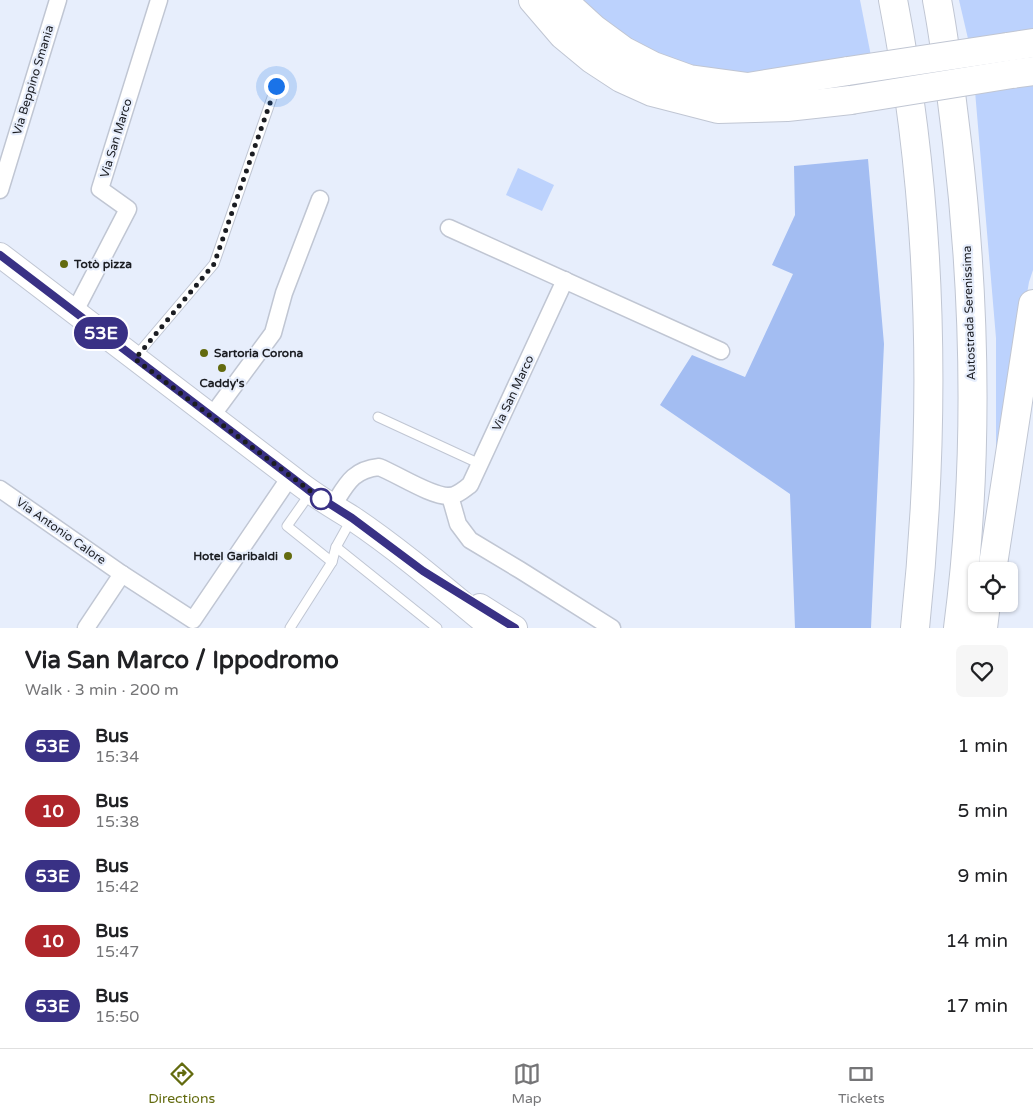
<!DOCTYPE html>
<html lang="en">
<head>
<meta charset="utf-8">
<style>
	body { margin:0; font-family:"Varela Round",sans-serif; background:#f6f6f6; color:#202124; height:100vh; display:flex; flex-direction:column; font-size:19px; white-space:nowrap }
	* { box-sizing:border-box; margin:0 }
	p { font-size:16px; color:#757577 }
	.icon { flex:none; width:28px; height:28px; fill:none; stroke:currentColor; stroke-width:2; stroke-linecap:round; stroke-linejoin:round }
	.map { position:relative; height:628px; overflow:hidden }
	.drawer { display:flex; flex-direction:column; background:#fff; flex:1 }
	.drawer>* { flex:none }
	.badge { padding:0 10px; border-radius:16px; font-size:18px; line-height:32px }
	.controls { position:absolute; left:968px; top:562px; display:grid; gap:10px }
	.controls a { display:grid; place-items:center; width:50px; height:50px; border-radius:8px; background:#fff; box-shadow:0 1px 4px #0004; font-size:25px }
	.you { position:absolute; width:25px; height:25px; margin:-12px; border:4px solid #fff; border-radius:50%; background:#1a73e8; box-shadow:0 0 0 8px #1a73e833 }
	.map>.badge { position:absolute; translate:-50% -50%; box-shadow:0 0 0 2px #fff }
	.round { display:grid; place-items:center; flex:none; width:52px; height:52px; border-radius:8px; background:#f6f6f6 }
	.headline { display:flex; align-items:center; justify-content:space-between; height:85px; padding:0 25px }
	h1 { font-size:24px; font-weight:700; line-height:38px }
	ul { padding:0; list-style:none }
	li { display:flex; align-items:center; gap:15px; height:65px; padding:0 25px }
	li div { flex:1 }
	li b { display:block; font-size:19px }
	li em { font-style:normal }
	li .badge { min-width:55px; font-weight:700; text-align:center }
	.tabs { display:flex; justify-content:space-around; align-items:center; height:70px; border-top:1px solid #e0e0e0; background:#fff; font-size:14px; color:#757577 }
	.tabs a { display:grid; justify-items:center; gap:2px }
	.tabs .active { color:#636b0f }
	.map>svg:first-child { display:block }
	.green { fill:#bcd2fd }
	.forest { fill:#a3bdf2 }
	.lines { fill:none; stroke-linecap:round; stroke-linejoin:round }
	.service-casing { stroke:#c0c6d3; stroke-width:11 }
	.minor-casing { stroke:#c0c6d3; stroke-width:19 }
	.secondary-casing { stroke:#c0c6d3; stroke-width:26 }
	.motorway-casing { stroke:#c0c6d3; stroke-width:30 }
	.service { stroke:#fff; stroke-width:9 }
	.minor { stroke:#fff; stroke-width:16 }
	.secondary { stroke:#fff; stroke-width:24 }
	.motorway { stroke:#fff; stroke-width:28 }
	.motorway-bridge-casing { stroke:#c0c6d3; stroke-width:30; stroke-linecap:butt }
	.motorway-bridge { stroke:#fff; stroke-width:28 }
	.line-casing { stroke:#fff; stroke-width:11 }
	.line { stroke:#393185; stroke-width:8 }
	.walk { stroke:#1b1d22; stroke-width:5; stroke-dasharray:0 9 }
	.poi-dot { fill:#636b0f; stroke:#e7eefc; stroke-width:2 }
	.stop-dot { fill:#fff; stroke:#393185; stroke-width:2.5 }
	.labels { text-anchor:middle; stroke-width:4.5; stroke-linejoin:round; paint-order:stroke }
	.street-label { font-size:12px; fill:#1b1d22; stroke:#e7eefc }
	.poi-label { font-size:12px; font-weight:bold; fill:#1b1d22; stroke:#e7eefc; text-anchor:start }
</style>
</head>
<body>
<div class="map">
<svg width="1033" height="628" viewBox="0 0 1033 628">
	<rect width="100%" height="100%" fill="#e7eefc"/>
	<g class="green">
		<polygon points="576,0 860,0 871,56 755,76 704,70 641,47"/>
		<polygon points="959,0 1033,0 1033,35 969,43"/>
		<polygon points="1033,83 1033,270 1029,282 1000,451 996,451 996,338 975,91"/>
		<polygon points="518,168 554,185 542,211 506,195"/>
	</g>
	<polygon class="forest" points="868,159 884,344 871,628 795,628 790,494 660,405 692,355 745,377 793,274 772,265 795,215 794,166"/>
	<g class="lines">
		<g class="service-casing">
			<g id="service">
				<polyline points="136,356 214,264 276,86"/>
				<polyline points="378,417 480,464"/>
				<polyline points="311,492 287,526 332,562"/>
				<polyline points="336,547 437,628"/>
				<polyline points="290,628 332,562 336,547 351,520"/>
			</g>
		</g>
		<g class="minor-casing">
			<g id="minor">
				<polyline points="0,190 58,0"/>
				<polyline points="449,228 721,351"/>
				<polyline points="74,313 128,209 100,189 159,0"/>
				<polyline points="211,417 273,333 284,293 320,199"/>
				<polyline points="0,489 122,574 193,620 290,477"/>
				<polyline points="450,496 458,524 470,540 520,570 612,628"/>
				<path d="M332,507c14,-21 19,-37 47,-40 18,7 53,30 70,29 8,0 15,-7 21,-11l95,-205"/>
				<polyline points="86,628 122,574"/>
			</g>
		</g>
		<g class="secondary-casing">
			<g id="secondary">
				<path d="M0,255l300,229c17,13 34,23 52,34 49,33 94,72 140,110"/>
				<polyline points="480,606 515,628"/>
			</g>
		</g>
		<g class="motorway-casing">
			<g id="motorway">
				<polyline points="533,0 563,35 592,59 621,78 652,92 718,109 787,107 851,100"/>
				<polyline points="562,0 594,29 624,51 653,66 689,79 748,87 848,71"/>
				<path d="M893,0c40,206 44,420 22,628"/>
				<path d="M937,0c9,47 14,94 20,142 19,161 22,325 1,486"/>
				<polyline points="1007,47 1033,43"/>
				<polyline points="1012,74 1033,71"/>
				<polyline points="992,571 1033,304"/>
				<polyline points="983,628 986,604"/>
			</g>
		</g>
		<use href="#service" class="service"/>
		<use href="#minor" class="minor"/>
		<use href="#secondary" class="secondary"/>
		<use href="#motorway" class="motorway"/>
		<g class="motorway-bridge-casing">
			<g id="motorway-bridge">
				<polyline points="848,71 1007,47"/>
				<polyline points="851,100 1012,74"/>
			</g>
		</g>
		<use href="#motorway-bridge" class="motorway-bridge"/>
	</g>
	<g class="lines">
		<g class="line-casing">
			<polyline id="line" points="0,255 311,492 352,518 423,571 515,628"/>
		</g>
		<use href="#line" class="line"/>
		<polyline class="walk" points="276,86 214,264 135,359 321,499"/>
	</g>
	<g class="poi-dot">
		<circle cx="64" cy="264" r="5"/>
		<circle cx="204" cy="353" r="5"/>
		<circle cx="222" cy="368" r="5"/>
		<circle cx="288" cy="556" r="5"/>
	</g>
	<circle class="stop-dot" cx="321" cy="499" r="10"/>
	<g class="labels">
		<g class="street-label">
			<text transform="translate(33 80) rotate(-73)" y="4">Via Beppino Smania</text>
			<text transform="translate(116 138) rotate(-73)" y="4">Via San Marco</text>
			<text transform="translate(969 313) rotate(-92)" y="4">Autostrada Serenissima</text>
			<text transform="translate(513 393) rotate(-65)" y="4">Via San Marco</text>
			<text transform="translate(61 531) rotate(35)" y="4">Via Antonio Calore</text>
		</g>
		<g class="poi-label">
			<text x="74" y="268">Totò pizza</text>
			<text x="214" y="357">Sartoria Corona</text>
			<text x="222" y="387" text-anchor="middle">Caddy's</text>
			<text x="278" y="560" text-anchor="end">Hotel Garibaldi</text>
		</g>
	</g>
</svg>
<div class="controls">
<a><svg class="icon" aria-label="locate" viewBox="0 0 24 24"><circle cx="12" cy="12" r="6"/><path d="M12 2v4M12 18v4M2 12h4M18 12h4"/></svg></a>
</div>
<div class="you" style="left:276px;top:86px"></div>
<b class="badge" style="left:101px;top:333px;background:#393185;color:#fff">53E</b>
</div>
<section class="drawer">
<div class="headline"><div><h1>Via San Marco / Ippodromo</h1><p>Walk · 3 min · 200 m</p></div><a class="round"><svg class="icon" aria-label="heart" viewBox="0 0 24 24"><path d="M12 20l-8-8c-3-5 5-10 8-4 3-6 11-1 8 4z"/></svg></a></div>
<ul>
<li><span class="badge" style="background:#393185;color:#fff">53E</span><div><b>Bus</b><p>15:34</p></div><em>1 min</em></li>
<li><span class="badge" style="background:#ae262b;color:#fff">10</span><div><b>Bus</b><p>15:38</p></div><em>5 min</em></li>
<li><span class="badge" style="background:#393185;color:#fff">53E</span><div><b>Bus</b><p>15:42</p></div><em>9 min</em></li>
<li><span class="badge" style="background:#ae262b;color:#fff">10</span><div><b>Bus</b><p>15:47</p></div><em>14 min</em></li>
<li><span class="badge" style="background:#393185;color:#fff">53E</span><div><b>Bus</b><p>15:50</p></div><em>17 min</em></li>
</ul>
</section>
<nav class="tabs">
<a class="active"><svg class="icon" aria-label="directions" viewBox="0 0 24 24"><path d="M12 3l9 9-9 9-9-9zM9 14v-3h6M13 9l2 2-2 2"/></svg>Directions</a>
<a><svg class="icon" aria-label="map" viewBox="0 0 24 24"><path d="M3 6l6-2 6 2 6-2v14l-6 2-6-2-6 2zM9 4v14M15 6v14"/></svg>Map</a>
<a><svg class="icon" aria-label="tickets" viewBox="0 0 24 24"><path d="M3 7h18v10H3zM15 7v10"/></svg>Tickets</a>
</nav>
</body>
</html>
